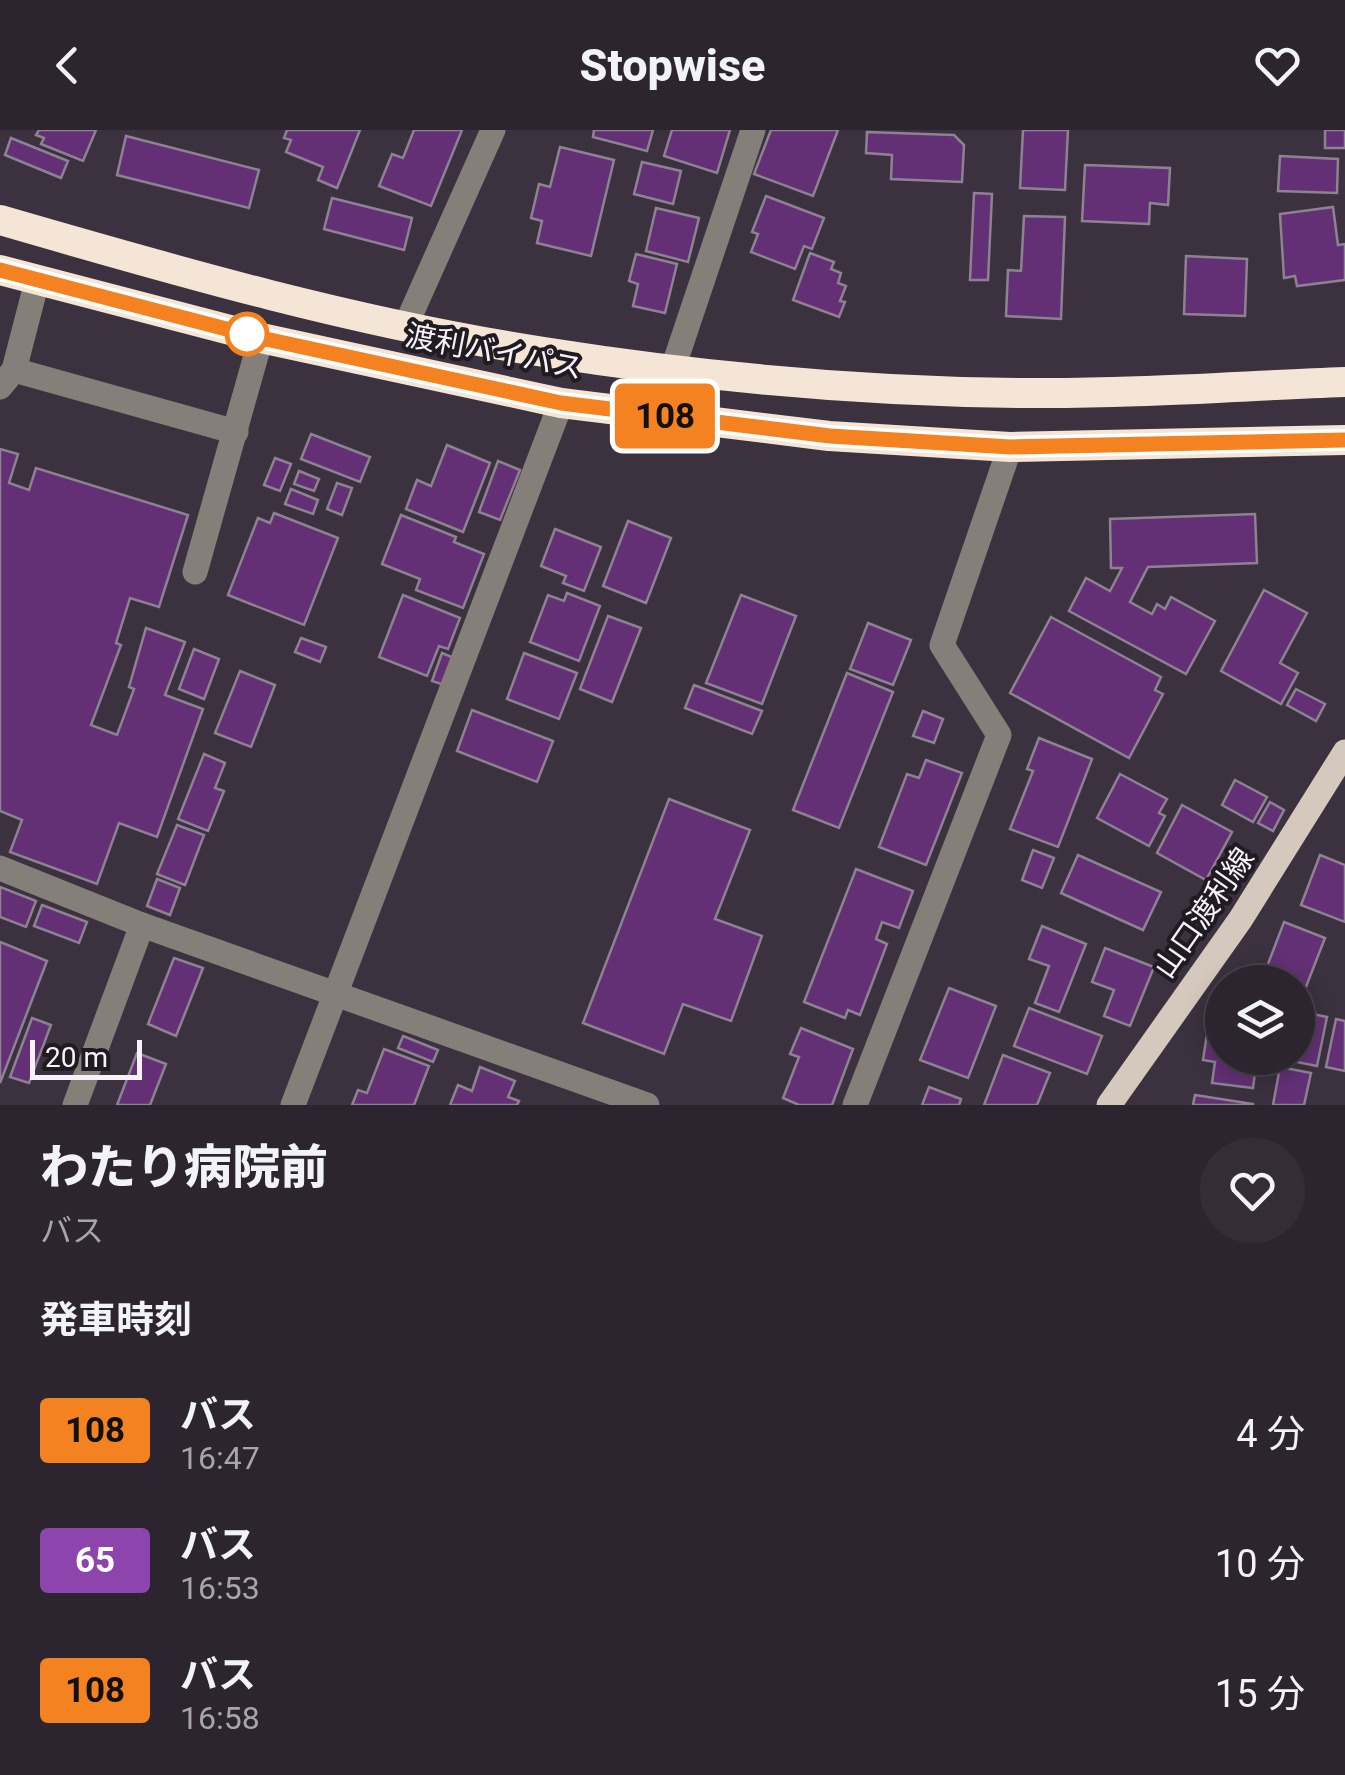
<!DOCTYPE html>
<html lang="ja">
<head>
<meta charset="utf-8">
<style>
	body { margin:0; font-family:Roboto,"Noto Sans JP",sans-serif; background:#342d37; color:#f1f3f6; height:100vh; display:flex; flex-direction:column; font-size:38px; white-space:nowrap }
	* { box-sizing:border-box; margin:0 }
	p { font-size:32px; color:#a6a5aa }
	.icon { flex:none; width:55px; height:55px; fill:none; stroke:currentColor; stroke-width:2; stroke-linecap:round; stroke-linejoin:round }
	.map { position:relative; height:975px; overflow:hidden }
	.details { display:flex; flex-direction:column; background:#2c252f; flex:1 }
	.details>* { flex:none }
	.badge { padding:0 20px; border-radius:8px; font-size:35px; line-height:65px }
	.controls { position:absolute; left:1205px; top:835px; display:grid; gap:20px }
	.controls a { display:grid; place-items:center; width:110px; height:110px; border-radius:50%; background:#2c252f; box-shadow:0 5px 25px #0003,0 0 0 2px #48424b; font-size:50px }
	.scale { position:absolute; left:30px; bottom:25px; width:112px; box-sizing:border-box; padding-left:10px; border:5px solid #f8f1fa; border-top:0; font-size:28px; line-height:35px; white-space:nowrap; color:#f8f1fa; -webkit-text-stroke:8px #1f1b21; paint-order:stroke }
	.map>.badge { position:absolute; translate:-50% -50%; box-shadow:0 0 0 5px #fff }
	h2 { padding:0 40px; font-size:38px; line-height:90px }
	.round { display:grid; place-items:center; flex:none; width:105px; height:105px; border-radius:52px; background:#342d37 }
	.headline { display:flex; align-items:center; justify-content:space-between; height:170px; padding:0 40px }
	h1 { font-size:48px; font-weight:800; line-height:75px }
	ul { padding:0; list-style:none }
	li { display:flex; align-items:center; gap:30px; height:130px; padding:0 40px }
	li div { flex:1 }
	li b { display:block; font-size:38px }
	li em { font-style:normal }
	li .badge { min-width:110px; font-weight:700; text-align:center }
	header { display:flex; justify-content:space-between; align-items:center; height:130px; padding:0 40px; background:#2c252f; font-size:45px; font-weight:800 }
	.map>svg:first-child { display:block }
	.building { fill:#633075; stroke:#8d8291; stroke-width:2.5 }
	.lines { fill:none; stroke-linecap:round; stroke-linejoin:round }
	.minor { stroke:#857f79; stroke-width:25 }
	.major { stroke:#d5c8bc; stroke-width:25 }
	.highway { stroke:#f5e5d6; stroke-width:30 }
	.line-casing { stroke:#fff; stroke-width:22 }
	.line { stroke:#f58220; stroke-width:15 }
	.stop-dot { fill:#fff; stroke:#f58220; stroke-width:5 }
	.labels { text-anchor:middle; stroke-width:8; stroke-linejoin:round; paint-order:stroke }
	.street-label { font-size:30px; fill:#f8f1fa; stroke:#1f1b21 }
</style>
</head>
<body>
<header><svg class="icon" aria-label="back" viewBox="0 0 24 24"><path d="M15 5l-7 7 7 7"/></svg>Stopwise<svg class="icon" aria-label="heart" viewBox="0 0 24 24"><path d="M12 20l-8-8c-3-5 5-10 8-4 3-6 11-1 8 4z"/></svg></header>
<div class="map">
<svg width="1345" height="975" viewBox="0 0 1345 975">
	<rect width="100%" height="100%" fill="#3b313f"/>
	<g class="building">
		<polygon points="39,0 96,0 83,31 41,14 44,8 36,5"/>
		<polygon points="287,0 360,0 337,58 318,50 323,37 286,22 291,10 284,8"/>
		<polygon points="414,0 462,0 431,76 379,56 392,24 403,28"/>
		<polygon points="594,0 653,0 647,21 593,7"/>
		<polygon points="672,0 730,0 717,43 664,26"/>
		<polygon points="771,0 838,0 813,66 754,44"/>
		<polygon points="1023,0 1068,0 1065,60 1020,58"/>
		<rect x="1325" y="0" width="20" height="18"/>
		<polygon points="867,2 954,5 964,15 962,52 891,49 892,25 866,23"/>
		<polygon points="126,6 259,40 249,78 117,45"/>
		<polygon points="11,8 68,31 61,48 5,25"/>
		<polygon points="560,17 614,30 591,126 537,113 542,91 531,88 539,54 550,57"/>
		<polygon points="1280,26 1338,29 1337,63 1278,61"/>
		<polygon points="642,32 681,41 673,74 634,64"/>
		<polygon points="1085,35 1170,38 1168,75 1150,73 1149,94 1082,91"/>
		<polygon points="974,63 992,64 988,150 970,150"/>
		<polygon points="766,66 824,88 812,119 804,116 795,139 751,122 758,104 752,102"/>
		<polygon points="332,68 412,88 404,120 324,99"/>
		<polygon points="1333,77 1338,115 1345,114 1345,150 1297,156 1295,146 1284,148 1280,84"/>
		<polygon points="656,78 699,88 688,132 646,121"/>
		<polygon points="1024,86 1065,87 1061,189 1006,186 1008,140 1021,141"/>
		<polygon points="810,123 834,132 831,139 841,143 838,153 846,156 840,171 845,172 839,187 793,170"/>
		<polygon points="636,124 677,134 665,183 633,176 638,154 629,151"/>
		<polygon points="1186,126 1247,129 1245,186 1184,184"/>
		<polygon points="311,304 370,327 360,352 301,329"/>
		<polygon points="447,315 490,333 463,402 406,379 417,350 431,356"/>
		<polygon points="0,319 18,324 9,353 29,360 36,338 188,385 159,477 130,468 116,513 121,515 91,595 117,605 134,559 129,557 146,498 185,512 165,565 203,579 157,707 119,693 97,754 10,722 22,690 0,681"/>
		<polygon points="275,328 291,334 280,361 264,355"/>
		<polygon points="498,331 520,340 500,390 479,382"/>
		<polygon points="299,341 319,349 314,361 294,354"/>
		<polygon points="337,353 352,358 342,385 327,379"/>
		<polygon points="291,359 318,370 313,384 285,374"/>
		<polygon points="274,383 338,408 304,495 228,465 258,388 270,393"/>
		<polygon points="1255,384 1257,433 1148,437 1130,472 1152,484 1157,474 1165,479 1171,467 1215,491 1186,544 1069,481 1086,448 1110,461 1122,438 1111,438 1110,389"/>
		<polygon points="401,385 456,407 454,412 484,424 463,478 416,460 420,449 382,434"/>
		<polygon points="628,391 671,408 646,473 603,456"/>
		<polygon points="555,399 601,417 584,461 563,453 566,446 541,436"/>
		<polygon points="1264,460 1307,483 1280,533 1298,543 1281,574 1221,541"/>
		<polygon points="567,463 600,476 579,531 530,512 548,465 564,471"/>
		<polygon points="403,465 460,488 448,519 439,516 427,546 379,527"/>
		<polygon points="741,465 796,486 762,574 706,553"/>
		<polygon points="608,486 641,498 612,572 580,559"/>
		<polygon points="1051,487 1161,547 1155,560 1163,564 1129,628 1010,563"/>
		<polygon points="868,493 911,510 893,555 850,539"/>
		<polygon points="301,508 326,517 320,532 295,522"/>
		<polygon points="194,519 219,529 204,569 179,559"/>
		<polygon points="442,523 454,528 444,555 432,551"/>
		<polygon points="524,523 577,543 559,589 507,569"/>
		<polygon points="240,541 275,555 251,617 215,603"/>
		<polygon points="847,543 893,562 839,698 793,680"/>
		<polygon points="694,555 762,581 752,604 685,578"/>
		<polygon points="1296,559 1325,574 1316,591 1287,575"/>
		<polygon points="472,580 553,611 537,652 457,621"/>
		<polygon points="923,581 943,589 934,613 913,606"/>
		<polygon points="1039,608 1092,629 1058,717 1010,699 1033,641 1027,639"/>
		<polygon points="204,624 225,633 215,658 224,661 208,701 178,689"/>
		<polygon points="926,630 962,643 926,735 879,717 907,644 919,648"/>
		<polygon points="1120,644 1167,669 1159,683 1165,686 1149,716 1097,688"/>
		<polygon points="1235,650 1267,667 1253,692 1222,675"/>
		<polygon points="669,669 750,700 715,789 762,806 731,891 683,874 664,924 583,893"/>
		<polygon points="1270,672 1284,680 1273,701 1258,693"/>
		<polygon points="1182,675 1232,702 1206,750 1157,723"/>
		<polygon points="177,695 204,705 185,755 157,744"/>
		<polygon points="1033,720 1054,728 1042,758 1022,750"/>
		<polygon points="1078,725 1161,762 1143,800 1061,763"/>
		<polygon points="1320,725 1345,735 1345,792 1301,775"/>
		<polygon points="856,739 913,761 899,798 882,792 876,809 887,814 860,885 848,880 845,888 804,872"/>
		<polygon points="157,749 180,758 170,785 147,776"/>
		<polygon points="0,757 36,771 26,797 0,787"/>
		<polygon points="42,775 87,792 79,813 34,796"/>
		<polygon points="1284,792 1325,808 1304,862 1298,860 1298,852 1263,847"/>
		<polygon points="1042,796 1086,814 1059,882 1035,873 1049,836 1029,829"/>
		<polygon points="0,812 47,831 0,953"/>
		<polygon points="1105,818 1154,837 1130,896 1104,886 1114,860 1092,852"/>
		<polygon points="174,828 203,838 176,906 148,894"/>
		<polygon points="949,858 996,876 968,948 920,930"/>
		<polygon points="1214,871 1222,872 1222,928 1257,928 1253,958 1212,953 1215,932 1203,930 1207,904 1219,906 1221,890 1211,889"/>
		<polygon points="1029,878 1102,906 1087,944 1014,916"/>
		<polygon points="1298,881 1327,887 1317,936 1282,929 1298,928"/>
		<polygon points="32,888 51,895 29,953 10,947"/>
		<polygon points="1336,889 1345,891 1345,941 1326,937"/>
		<polygon points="801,898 853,919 832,975 799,975 783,968 799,927 790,924"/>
		<polygon points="403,906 438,920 433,932 398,918"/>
		<polygon points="384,919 429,936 414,975 352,975 358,960 367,963"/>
		<polygon points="137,923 166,934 150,975 117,975"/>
		<polygon points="1003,925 1050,943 1037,975 984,975"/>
		<polygon points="480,937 515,951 508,967 519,971 517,975 450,975 458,955 472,961"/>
		<polygon points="1280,937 1311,943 1304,975 1273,975"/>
		<polygon points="929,957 961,969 959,975 922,975"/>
		<polygon points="1195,965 1253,974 1253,975 1193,975"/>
	</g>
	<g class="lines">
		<g class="minor">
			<polyline points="406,195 493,0"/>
			<polyline points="673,238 753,0"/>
			<polyline points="14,240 236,302"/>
			<polyline points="0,257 14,240 37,151"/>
			<polyline points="195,442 261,208"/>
			<polyline points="0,738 142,795 647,975"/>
			<polyline points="75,975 142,795"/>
			<polyline points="293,975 561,273"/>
			<polyline points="855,975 999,605 942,515 1010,317"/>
		</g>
		<polyline class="major" points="1109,975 1240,790 1345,622"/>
		<g class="highway">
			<path d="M0,90c179,52 360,104 544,132 159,25 323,40 483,41 106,1 212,-7 318,-11"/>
			<polyline points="0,140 261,208 561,273 829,306 1010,317 1345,310"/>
		</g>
	</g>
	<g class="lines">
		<g class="line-casing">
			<polyline id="line" points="0,140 261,208 561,273 830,306 1010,317 1345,310"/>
		</g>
		<use href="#line" class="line"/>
	</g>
	<circle class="stop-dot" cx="247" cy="204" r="20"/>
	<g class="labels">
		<g class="street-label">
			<text transform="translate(494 222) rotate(11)" y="10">渡利バイパス</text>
			<text transform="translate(1204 783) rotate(-55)" y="10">山口渡利線</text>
		</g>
	</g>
</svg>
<div class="controls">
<a><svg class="icon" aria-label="layers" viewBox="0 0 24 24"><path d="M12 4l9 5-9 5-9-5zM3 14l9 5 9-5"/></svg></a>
</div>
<div class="scale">20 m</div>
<b class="badge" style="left:665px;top:286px;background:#f58220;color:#111">108</b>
</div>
<section class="details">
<div class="headline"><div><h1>わたり病院前</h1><p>バス</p></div><a class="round"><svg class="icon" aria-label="heart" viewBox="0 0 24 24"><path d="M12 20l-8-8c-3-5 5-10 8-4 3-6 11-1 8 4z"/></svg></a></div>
<h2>発車時刻</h2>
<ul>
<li><span class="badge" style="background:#f58220;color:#111">108</span><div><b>バス</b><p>16:47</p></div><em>4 分</em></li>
<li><span class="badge" style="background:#8e44ad;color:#fff">65</span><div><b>バス</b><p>16:53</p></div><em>10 分</em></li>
<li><span class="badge" style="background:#f58220;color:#111">108</span><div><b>バス</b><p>16:58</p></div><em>15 分</em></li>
</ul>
</section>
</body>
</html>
